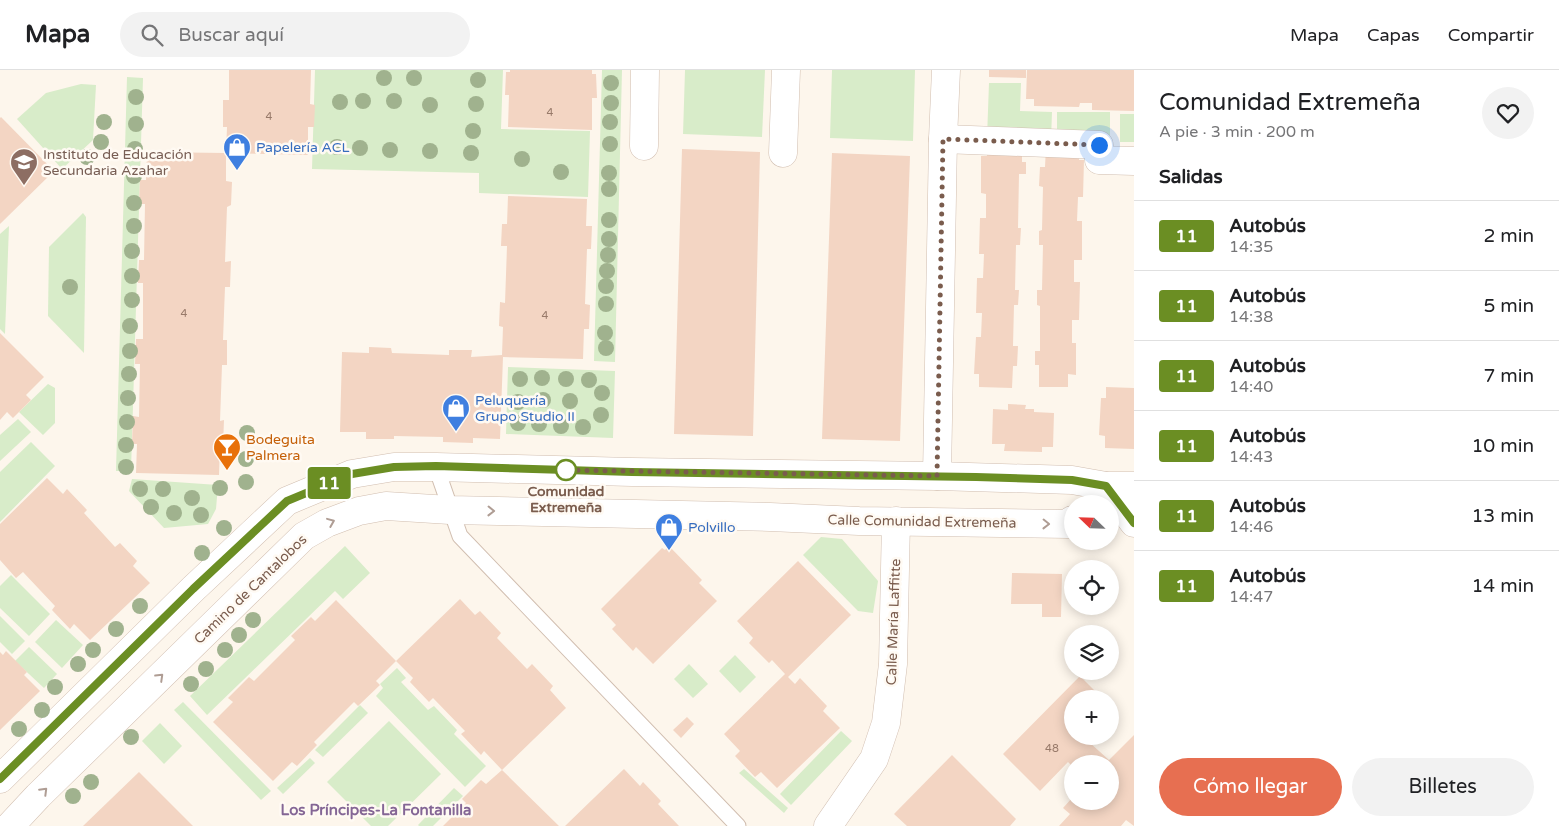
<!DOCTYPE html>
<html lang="es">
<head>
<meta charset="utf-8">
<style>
	body { margin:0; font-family:"Varela Round",sans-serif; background:#f2f2f2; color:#202124; height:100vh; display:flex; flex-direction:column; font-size:19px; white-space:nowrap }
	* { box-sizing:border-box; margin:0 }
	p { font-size:16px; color:#757577 }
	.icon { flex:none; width:28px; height:28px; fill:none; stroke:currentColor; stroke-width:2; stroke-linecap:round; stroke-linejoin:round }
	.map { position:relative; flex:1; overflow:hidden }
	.side { display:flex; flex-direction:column; background:#fff; width:425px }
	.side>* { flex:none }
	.badge { padding:0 10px; border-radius:4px; font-size:18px; line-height:32px }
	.needle { width:32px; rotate:293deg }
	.controls { position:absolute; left:1064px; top:425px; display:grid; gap:10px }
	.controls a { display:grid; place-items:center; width:55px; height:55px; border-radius:50%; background:#fff; box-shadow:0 2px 12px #0003; font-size:25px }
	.you { position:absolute; width:25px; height:25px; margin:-12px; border:4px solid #fff; border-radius:50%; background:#1a73e8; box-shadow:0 0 0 8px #1a73e833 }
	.map>.badge { position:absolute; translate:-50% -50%; box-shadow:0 0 0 2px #fff }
	h2 { padding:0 25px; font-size:19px; line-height:45px }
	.round { display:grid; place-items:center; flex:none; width:52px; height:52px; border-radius:26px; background:#f2f2f2 }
	.overview { display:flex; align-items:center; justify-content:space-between; height:85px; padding:0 25px }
	h1 { font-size:24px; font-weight:600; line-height:38px }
	.cta { display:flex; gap:10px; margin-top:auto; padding:10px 25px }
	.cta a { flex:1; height:58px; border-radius:30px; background:#e76f51; color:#fff; font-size:20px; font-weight:600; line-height:58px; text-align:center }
	.cta a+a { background:#f2f2f2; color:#202124 }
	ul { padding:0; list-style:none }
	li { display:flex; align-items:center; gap:15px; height:70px; padding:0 25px; border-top:1px solid #e0e0e0 }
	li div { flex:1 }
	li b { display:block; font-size:19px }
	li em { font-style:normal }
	li .badge { min-width:55px; font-weight:700; text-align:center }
	header { display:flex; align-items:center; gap:30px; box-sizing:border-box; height:70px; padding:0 25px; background:#fff; border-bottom:1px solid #e0e0e0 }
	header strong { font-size:24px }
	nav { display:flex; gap:28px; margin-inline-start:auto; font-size:18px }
	.search { width:350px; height:45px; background:#f2f2f2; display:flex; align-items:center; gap:12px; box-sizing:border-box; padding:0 18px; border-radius:28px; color:#757577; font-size:19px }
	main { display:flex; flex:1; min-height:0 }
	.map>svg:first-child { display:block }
	.green { fill:#d8ecc9 }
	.building { fill:#f3d5c3 }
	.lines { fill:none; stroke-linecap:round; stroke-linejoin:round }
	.lane-casing { stroke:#d1beb0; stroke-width:17 }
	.street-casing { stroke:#d1beb0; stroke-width:29 }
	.lane { stroke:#fff; stroke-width:15 }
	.street { stroke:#fff; stroke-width:28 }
	.tree { fill:#a0b28e }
	.oneway { stroke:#af9d94 }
	.line-casing { stroke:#fff; stroke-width:11 }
	.line { stroke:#6b8e23; stroke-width:8 }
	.walk { stroke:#7a5c4d; stroke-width:5; stroke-dasharray:0 9 }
	.stop-dot { fill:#fff; stroke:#6b8e23; stroke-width:2.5 }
	.labels { text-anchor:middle; stroke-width:5; stroke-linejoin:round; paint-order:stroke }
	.number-label { font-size:11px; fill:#987a6a }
	.shop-label { font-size:14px; fill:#366cbe; stroke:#fffaf3; text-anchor:start }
	.education-label { font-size:14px; fill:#785e54; stroke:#fffaf3; text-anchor:start }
	.food-label { font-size:14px; fill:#c56008; stroke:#fffaf3; text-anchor:start }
	.stop-label { font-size:14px; font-weight:bold; fill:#7a5c4d; stroke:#fffaf3 }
	.street-label { font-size:14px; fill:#7a5c4d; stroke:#fffaf3 }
	.neighbourhood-label { font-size:15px; font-weight:bold; fill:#846695; stroke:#fffaf3 }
</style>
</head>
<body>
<header>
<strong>Mapa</strong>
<div class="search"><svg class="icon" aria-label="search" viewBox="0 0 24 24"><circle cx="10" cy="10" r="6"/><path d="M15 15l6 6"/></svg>Buscar aquí</div>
<nav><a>Mapa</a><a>Capas</a><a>Compartir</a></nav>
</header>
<main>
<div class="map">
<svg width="1134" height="756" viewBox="0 0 1134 756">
	<rect width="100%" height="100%" fill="#fdf6ec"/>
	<g class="green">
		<polygon points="315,0 503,0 501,59 590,61 588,127 479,123 479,103 312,99"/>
		<polygon points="602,0 622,0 615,292 594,291"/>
		<polygon points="685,0 765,0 762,67 683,64"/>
		<polygon points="832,0 915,0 913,71 830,68"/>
		<polygon points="127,7 143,8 131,401 116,401"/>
		<polygon points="989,13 1021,13 1020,41 1052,42 1051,70 987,68"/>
		<polygon points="81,14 96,15 93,70 62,99 17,49 46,23"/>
		<rect x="1057" y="42" width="53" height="28"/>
		<rect x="1120" y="44" width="14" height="28"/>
		<polygon points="83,143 86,147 84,283 48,246 49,177"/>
		<polygon points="9,156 5,264 0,259 0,164"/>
		<polygon points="508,297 615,301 613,368 506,364"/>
		<polygon points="48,314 55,318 55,353 43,365 19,342"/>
		<polygon points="18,349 31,362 0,391 0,365"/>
		<polygon points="31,372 55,396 0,452 0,402"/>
		<polygon points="132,409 218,415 216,439 208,454 164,458 129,421"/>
		<polygon points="821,467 842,469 878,511 873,543 858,541 803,485"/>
		<polygon points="345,476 370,503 343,529 335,521 207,645 190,626"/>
		<polygon points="11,505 50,544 29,566 0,538 0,516"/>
		<polygon points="0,546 25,571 12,584 0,572"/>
		<polygon points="56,550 83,575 62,598 35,572"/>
		<polygon points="29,577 57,604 44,618 15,591"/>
		<polygon points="735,585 756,607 740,623 719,601"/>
		<polygon points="689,594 708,614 693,628 674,609"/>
		<polygon points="397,598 406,608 401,612 428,640 434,636 457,660 454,664 486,696 465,717 376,626 383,618 380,614"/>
		<polygon points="183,632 271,721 261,730 174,640"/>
		<polygon points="360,635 368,643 323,687 315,680"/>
		<polygon points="389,651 441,704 388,756 371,756 327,712"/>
		<polygon points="160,653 182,676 164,694 142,671"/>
		<polygon points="841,661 852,671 791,735 780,724"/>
		<polygon points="310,688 315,693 283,724 277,718"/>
		<polygon points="744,699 788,738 784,743 739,703"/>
		<polygon points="454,718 463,726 433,756 419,756 418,755"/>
	</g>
	<g class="building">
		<polygon points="229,0 311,0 310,34 315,35 314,57 308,57 308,85 226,83 227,57 223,57 223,30 229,30"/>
		<polygon points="510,0 592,0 592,4 596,4 597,28 592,28 592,60 508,57 509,25 505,25 506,2 510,2"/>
		<polygon points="989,0 1026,0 1026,8 989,7"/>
		<polygon points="1027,0 1134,0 1134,41 1092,40 1092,33 1080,33 1079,37 1034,36 1034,29 1026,29"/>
		<polygon points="1,47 54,101 0,154 0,48"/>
		<polygon points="987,73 1022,74 1022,92 1026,92 1026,104 1019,104 1018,158 1021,158 1020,175 1016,175 1015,220 1019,220 1018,235 1014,235 1013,276 1018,276 1017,296 1013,296 1012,318 979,317 979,304 974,304 976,267 981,267 982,243 976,243 977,208 983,208 984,184 979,184 980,148 986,148 986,124 981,123 981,86 987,86"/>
		<polygon points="1046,77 1079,77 1079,90 1084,90 1083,127 1078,127 1077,151 1082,151 1082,190 1074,190 1074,212 1080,212 1079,250 1072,250 1072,273 1076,273 1076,305 1068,304 1068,317 1039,317 1039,295 1035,295 1035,281 1040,281 1040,236 1037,235 1037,220 1042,220 1043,175 1039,175 1039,161 1042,160 1043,117 1039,116 1040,97 1045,97"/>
		<polygon points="682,79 760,82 753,366 674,364"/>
		<polygon points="147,82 226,83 226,111 232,112 231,135 227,137 225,192 231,191 230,217 225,217 223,270 227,270 227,295 222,295 220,351 224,350 223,375 220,375 219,405 136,403 137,374 132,374 133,346 139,347 140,294 135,294 136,269 143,269 143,213 138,213 139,190 144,190 145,134 139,134 140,110 146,110"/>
		<polygon points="832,83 910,86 900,371 822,369"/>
		<polygon points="508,126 587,129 586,156 592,156 591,179 587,179 585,234 590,235 589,259 584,259 583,289 503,287 500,369 473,368 473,373 443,372 443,367 394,366 394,369 366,369 366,362 340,362 342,282 369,283 369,277 391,278 392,283 449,285 449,280 472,280 471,287 502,285 503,257 499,256 500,232 505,233 507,176 501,176 502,154 507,154"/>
		<polygon points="0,263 44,307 26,325 31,330 13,348 7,342 0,350"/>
		<polygon points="1106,317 1134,318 1134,379 1105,378 1105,366 1099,365 1101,328 1106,328"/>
		<polygon points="1008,334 1026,335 1025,339 1034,339 1034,342 1054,343 1053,377 1042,377 1042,382 1004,381 1005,374 992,374 993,339 1008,340"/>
		<polygon points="47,408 63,424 67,419 87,440 84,443 115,477 120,473 137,491 133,496 150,513 90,570 74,554 70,559 52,540 55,536 23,502 16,508 0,490 0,454"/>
		<polygon points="669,476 702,510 699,513 717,531 653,594 636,577 633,581 612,559 616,555 601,539 662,478 665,480"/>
		<polygon points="798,491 851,545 788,607 795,614 800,608 827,636 823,641 840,658 777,718 761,702 755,707 735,686 740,681 724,664 785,604 772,590 769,593 749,573 753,568 737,551"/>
		<polygon points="1012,503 1062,504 1061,547 1042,547 1042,534 1011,534"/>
		<polygon points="460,529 475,545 480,541 501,563 497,568 527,599 532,594 553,616 550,620 566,638 502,700 484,681 481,685 461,664 465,661 433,628 429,632 410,612 413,608 396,591"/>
		<polygon points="336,530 396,591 376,611 380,615 358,636 354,632 314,672 317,675 297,696 292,692 273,711 213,652 233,632 228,628 249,607 254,611 295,570 291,566 311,547 315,551"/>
		<polygon points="6,581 27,602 24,605 40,621 0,660 0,582 3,585"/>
		<polygon points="1080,606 1103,629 1072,629 1072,666 1095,666 1089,672 1109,690 1134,665 1134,756 1126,750 1121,756 1059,756 1070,744 1063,738 1072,728 1072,731 1110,731 1110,694 1072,694 1072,696 1068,692 1040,721 1003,684"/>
		<polygon points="1110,636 1118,643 1110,651"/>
		<polygon points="687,647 694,654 681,668 673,660"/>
		<polygon points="952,685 1016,749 1010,756 907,756 894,744"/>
		<polygon points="624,699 640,716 643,712 661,731 658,734 679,756 565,756"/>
		<polygon points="502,700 559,756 443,756 466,733 462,729 481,710 486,714"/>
		<polygon points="139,702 193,756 83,756"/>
	</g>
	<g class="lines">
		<g class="lane-casing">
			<polyline id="lane" points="436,397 460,466 738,756"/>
		</g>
		<g class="street-casing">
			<g id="street">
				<polyline points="943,69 1099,75 1099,90 1134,91"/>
				<polyline points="644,76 645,0"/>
				<polyline points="783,83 786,0"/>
				<polyline points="937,406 943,69 946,0"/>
				<polyline points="1106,416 1134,453"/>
				<polyline points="0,709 193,519 287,431 352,404 394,397 436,397 632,402 937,406 1072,410 1106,416 1134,416"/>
				<polyline points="10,756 38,726 304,466 327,453 359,441 386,436 450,440 770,447 859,451 1069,454 1072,450"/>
				<polyline points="828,756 874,689 886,653 893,594 896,451"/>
			</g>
		</g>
		<use href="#lane" class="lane"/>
		<use href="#street" class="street"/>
	</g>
	<g class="tree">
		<circle cx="384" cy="8" r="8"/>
		<circle cx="414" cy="8" r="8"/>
		<circle cx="478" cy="10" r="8"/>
		<circle cx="611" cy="13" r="8"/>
		<circle cx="136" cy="27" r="8"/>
		<circle cx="363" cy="31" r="8"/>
		<circle cx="394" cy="31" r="8"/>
		<circle cx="340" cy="32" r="8"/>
		<circle cx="611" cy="33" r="8"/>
		<circle cx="476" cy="34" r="8"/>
		<circle cx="430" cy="35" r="8"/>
		<circle cx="104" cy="52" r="8"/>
		<circle cx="610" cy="52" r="8"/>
		<circle cx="136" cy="54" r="8"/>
		<circle cx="473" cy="61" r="8"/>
		<circle cx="101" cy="72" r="8"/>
		<circle cx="610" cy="74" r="8"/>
		<circle cx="337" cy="77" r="8"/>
		<circle cx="360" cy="78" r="8"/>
		<circle cx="135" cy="79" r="8"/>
		<circle cx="390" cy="80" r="8"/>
		<circle cx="430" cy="81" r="8"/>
		<circle cx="471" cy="83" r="8"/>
		<circle cx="87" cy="87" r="8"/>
		<circle cx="522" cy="89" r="8"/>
		<circle cx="561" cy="102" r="8"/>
		<circle cx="609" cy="103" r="8"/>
		<circle cx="134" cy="106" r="8"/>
		<circle cx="609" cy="119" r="8"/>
		<circle cx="134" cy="133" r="8"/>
		<circle cx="609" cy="150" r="8"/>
		<circle cx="134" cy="156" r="8"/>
		<circle cx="609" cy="169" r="8"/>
		<circle cx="132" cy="181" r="8"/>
		<circle cx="608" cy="185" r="8"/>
		<circle cx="607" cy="201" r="8"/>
		<circle cx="132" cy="206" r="8"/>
		<circle cx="606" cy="216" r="8"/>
		<circle cx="70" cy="217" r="8"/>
		<circle cx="132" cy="230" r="8"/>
		<circle cx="606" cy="234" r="8"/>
		<circle cx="130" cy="256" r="8"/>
		<circle cx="605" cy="263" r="8"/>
		<circle cx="606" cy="278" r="8"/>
		<circle cx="130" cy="281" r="8"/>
		<circle cx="129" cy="304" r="8"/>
		<circle cx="542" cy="308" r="8"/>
		<circle cx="520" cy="309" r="8"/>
		<circle cx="566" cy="309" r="8"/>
		<circle cx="589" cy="310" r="8"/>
		<circle cx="602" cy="323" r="8"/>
		<circle cx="128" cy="328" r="8"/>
		<circle cx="543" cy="330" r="8"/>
		<circle cx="570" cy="331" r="8"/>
		<circle cx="518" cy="332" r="8"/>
		<circle cx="601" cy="345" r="8"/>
		<circle cx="127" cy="352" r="8"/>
		<circle cx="518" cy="353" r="8"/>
		<circle cx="539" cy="354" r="8"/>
		<circle cx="561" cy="356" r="8"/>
		<circle cx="583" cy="357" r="8"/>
		<circle cx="247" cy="363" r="8"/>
		<circle cx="126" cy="375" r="8"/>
		<circle cx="246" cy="389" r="8"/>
		<circle cx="126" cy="397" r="8"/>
		<circle cx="246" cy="412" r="8"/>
		<circle cx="220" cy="418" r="8"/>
		<circle cx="140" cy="419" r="8"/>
		<circle cx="163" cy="419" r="8"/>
		<circle cx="192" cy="428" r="8"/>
		<circle cx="151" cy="437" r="8"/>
		<circle cx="174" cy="443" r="8"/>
		<circle cx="201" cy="445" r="8"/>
		<circle cx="224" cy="458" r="8"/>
		<circle cx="202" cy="483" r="8"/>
		<circle cx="140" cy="536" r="8"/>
		<circle cx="253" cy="550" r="8"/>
		<circle cx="116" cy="559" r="8"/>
		<circle cx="239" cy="565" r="8"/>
		<circle cx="93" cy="580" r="8"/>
		<circle cx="225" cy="580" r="8"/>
		<circle cx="78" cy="594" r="8"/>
		<circle cx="206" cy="599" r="8"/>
		<circle cx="191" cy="614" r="8"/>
		<circle cx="55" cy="617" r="8"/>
		<circle cx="42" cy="640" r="8"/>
		<circle cx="19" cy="659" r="8"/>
		<circle cx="131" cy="667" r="8"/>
		<circle cx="91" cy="712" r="8"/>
		<circle cx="73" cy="726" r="8"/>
	</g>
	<defs><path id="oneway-chevron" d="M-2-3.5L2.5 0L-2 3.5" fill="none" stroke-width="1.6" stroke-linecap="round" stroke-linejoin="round" transform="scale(1.25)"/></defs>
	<g class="oneway">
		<use href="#oneway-chevron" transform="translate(491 441) rotate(1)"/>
		<use href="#oneway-chevron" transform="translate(331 452) rotate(-22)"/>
		<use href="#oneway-chevron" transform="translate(1046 454) rotate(1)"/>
		<use href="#oneway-chevron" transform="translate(160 607) rotate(-44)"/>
		<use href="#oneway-chevron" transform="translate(44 721) rotate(-45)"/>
	</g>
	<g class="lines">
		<g class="line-casing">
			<polyline id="line" points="0,709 193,519 287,431 352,404 394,397 436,396 632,402 976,407 1072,410 1106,416 1134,453"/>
		</g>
		<use href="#line" class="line"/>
		<polyline class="walk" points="566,400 563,400 937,406 943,69 1099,75"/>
	</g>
	<defs>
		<g id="shop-pin" transform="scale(1.4375)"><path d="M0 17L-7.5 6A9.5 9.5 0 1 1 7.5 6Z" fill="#3f7fe0" stroke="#fffaf3"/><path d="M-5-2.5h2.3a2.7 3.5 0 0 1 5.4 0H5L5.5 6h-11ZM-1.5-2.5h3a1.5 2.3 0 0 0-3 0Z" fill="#fff"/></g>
		<g id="school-pin" transform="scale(1.4375)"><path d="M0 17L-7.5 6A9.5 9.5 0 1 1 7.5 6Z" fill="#8d6e63" stroke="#fffaf3"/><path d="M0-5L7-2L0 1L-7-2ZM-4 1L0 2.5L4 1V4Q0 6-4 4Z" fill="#fff"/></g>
		<g id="bar-pin" transform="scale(1.4375)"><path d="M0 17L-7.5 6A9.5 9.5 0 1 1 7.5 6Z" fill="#e8710a" stroke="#fffaf3"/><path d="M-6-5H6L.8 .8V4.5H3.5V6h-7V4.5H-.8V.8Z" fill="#fff"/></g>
	</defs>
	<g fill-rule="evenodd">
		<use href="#shop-pin" x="237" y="77"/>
		<use href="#school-pin" x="24" y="92"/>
		<use href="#shop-pin" x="456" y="338"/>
		<use href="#bar-pin" x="227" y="377"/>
		<use href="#shop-pin" x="669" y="457"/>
	</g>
	<circle class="stop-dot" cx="566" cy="400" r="10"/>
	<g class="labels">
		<g class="number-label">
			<text x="550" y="46">4</text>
			<text x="269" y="50">4</text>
			<text x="184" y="247">4</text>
			<text x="545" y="249">4</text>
			<text x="1052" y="682">48</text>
		</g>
		<g class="shop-label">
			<text x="256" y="82">Papelería ACL</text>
			<text x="475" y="335">Peluquería<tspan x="475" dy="16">Grupo Studio II</tspan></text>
			<text x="688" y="462">Polvillo</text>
		</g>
		<g class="education-label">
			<text x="43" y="89">Instituto de Educación<tspan x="43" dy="16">Secundaria Azahar</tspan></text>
		</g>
		<g class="food-label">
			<text x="246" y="374">Bodeguita<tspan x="246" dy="16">Palmera</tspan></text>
		</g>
		<g class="stop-label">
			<text x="566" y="426">Comunidad<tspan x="566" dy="16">Extremeña</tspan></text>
		</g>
		<g class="street-label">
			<text transform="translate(922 451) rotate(1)" y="5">Calle Comunidad Extremeña</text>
			<text transform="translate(250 519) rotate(-44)" y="5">Camino de Cantalobos</text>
			<text transform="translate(893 552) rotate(-88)" y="5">Calle María Laffitte</text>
		</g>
		<g class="neighbourhood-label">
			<text x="376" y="745">Los Príncipes-La Fontanilla</text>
		</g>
	</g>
</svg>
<div class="controls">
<a><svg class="needle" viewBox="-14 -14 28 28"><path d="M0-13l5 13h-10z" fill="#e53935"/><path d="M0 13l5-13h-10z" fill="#757577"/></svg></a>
<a><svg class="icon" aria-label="locate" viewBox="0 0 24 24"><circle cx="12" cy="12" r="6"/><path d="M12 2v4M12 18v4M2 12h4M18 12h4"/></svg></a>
<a><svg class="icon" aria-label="layers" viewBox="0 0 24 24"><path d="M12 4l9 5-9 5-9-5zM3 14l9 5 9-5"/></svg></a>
<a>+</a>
<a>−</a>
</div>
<div class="you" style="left:1099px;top:75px"></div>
<b class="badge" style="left:329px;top:413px;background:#6b8e23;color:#fff">11</b>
</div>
<section class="side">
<div class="overview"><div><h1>Comunidad Extremeña</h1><p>A pie · 3 min · 200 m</p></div><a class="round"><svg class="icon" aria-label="heart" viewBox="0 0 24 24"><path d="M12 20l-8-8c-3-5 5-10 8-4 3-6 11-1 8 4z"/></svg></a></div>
<h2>Salidas</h2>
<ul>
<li><span class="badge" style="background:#6b8e23;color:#fff">11</span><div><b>Autobús</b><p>14:35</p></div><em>2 min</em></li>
<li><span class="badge" style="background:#6b8e23;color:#fff">11</span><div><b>Autobús</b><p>14:38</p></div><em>5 min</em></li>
<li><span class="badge" style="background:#6b8e23;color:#fff">11</span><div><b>Autobús</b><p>14:40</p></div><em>7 min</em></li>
<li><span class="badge" style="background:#6b8e23;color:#fff">11</span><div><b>Autobús</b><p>14:43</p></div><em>10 min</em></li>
<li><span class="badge" style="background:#6b8e23;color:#fff">11</span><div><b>Autobús</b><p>14:46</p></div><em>13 min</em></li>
<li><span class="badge" style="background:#6b8e23;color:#fff">11</span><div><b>Autobús</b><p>14:47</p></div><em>14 min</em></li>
</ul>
<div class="cta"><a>Cómo llegar</a><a>Billetes</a></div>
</section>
</main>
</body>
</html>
